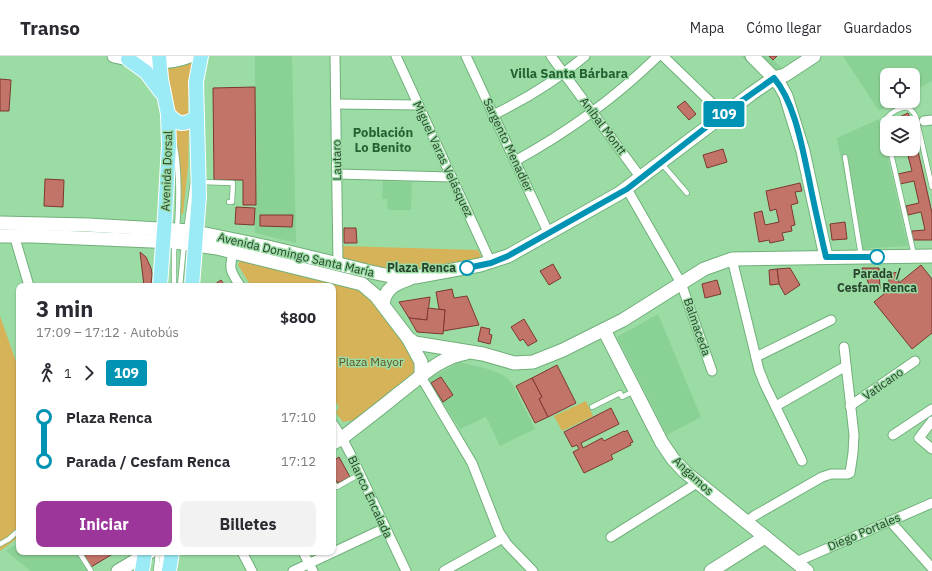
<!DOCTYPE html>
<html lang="es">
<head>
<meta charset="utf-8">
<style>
	body { margin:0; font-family:"IBM Plex Sans",sans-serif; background:#f2f2f3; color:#2b2b33; height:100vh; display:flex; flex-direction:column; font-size:15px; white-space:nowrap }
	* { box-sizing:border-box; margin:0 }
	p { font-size:13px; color:#7c7c81 }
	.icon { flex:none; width:22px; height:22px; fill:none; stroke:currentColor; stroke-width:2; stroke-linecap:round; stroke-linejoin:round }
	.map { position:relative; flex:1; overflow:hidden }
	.sheet { position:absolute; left:16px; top:227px; width:320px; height:272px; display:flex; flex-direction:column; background:#fff; border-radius:8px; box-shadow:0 1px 3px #0004 }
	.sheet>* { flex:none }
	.badge { padding:0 8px; border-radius:3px; font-size:14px; line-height:26px }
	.controls { position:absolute; left:880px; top:12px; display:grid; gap:8px }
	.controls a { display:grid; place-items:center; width:40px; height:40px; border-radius:8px; background:#fff; box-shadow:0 1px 3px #0004; font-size:20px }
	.map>.badge { position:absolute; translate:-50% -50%; box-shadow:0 0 0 2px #fff }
	.legs { display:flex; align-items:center; gap:6px; height:44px; padding:0 20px; font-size:13px }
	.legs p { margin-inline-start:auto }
	.summary { display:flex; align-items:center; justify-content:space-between; height:68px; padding:0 20px }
	h1 { font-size:22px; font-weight:800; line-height:30px }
	.action { display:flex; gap:8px; margin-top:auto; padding:8px 20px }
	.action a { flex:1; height:46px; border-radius:8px; background:#9c369a; color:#fff; font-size:16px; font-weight:800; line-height:46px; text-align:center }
	.action a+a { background:#f2f2f3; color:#2b2b33 }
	ul { padding:0 20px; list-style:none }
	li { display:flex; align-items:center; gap:14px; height:44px; font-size:15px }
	li i { display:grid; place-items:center; width:6px; height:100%; margin:0 5px; background:currentColor }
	li i::after { content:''; width:10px; height:10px; margin:-5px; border:3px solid; border-radius:50%; background:#fff }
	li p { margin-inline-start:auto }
	li:first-child i { background:linear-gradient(#0000 50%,currentColor 0) }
	li:last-child i { background:linear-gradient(currentColor 50%,#0000 0) }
	header { display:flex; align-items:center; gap:24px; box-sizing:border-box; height:56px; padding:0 20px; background:#fff; border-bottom:1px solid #e1e1e2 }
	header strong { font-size:19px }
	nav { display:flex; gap:22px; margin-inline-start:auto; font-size:14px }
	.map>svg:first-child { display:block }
	.built { fill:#8ad195 }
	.green { fill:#d6b358 }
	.building { fill:#c27469; stroke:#7e372f }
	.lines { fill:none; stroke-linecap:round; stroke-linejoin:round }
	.lane-casing { stroke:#70af7a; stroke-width:6 }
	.street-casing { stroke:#70af7a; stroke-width:11 }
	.secondary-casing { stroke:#70af7a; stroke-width:15 }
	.primary-casing { stroke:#fff; stroke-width:16 }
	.lane { stroke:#fff; stroke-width:4.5 }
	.street { stroke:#fff; stroke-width:9 }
	.secondary { stroke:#fff; stroke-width:13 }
	.primary { stroke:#9aebf6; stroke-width:14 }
	.line-1-casing { stroke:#fff; stroke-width:9 }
	.line-1 { stroke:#0093b3; stroke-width:6 }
	.stop-1-dot { fill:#fff; stroke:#0093b3; stroke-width:2 }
	.labels { text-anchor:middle; stroke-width:3; stroke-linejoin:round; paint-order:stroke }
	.street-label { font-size:12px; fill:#29442d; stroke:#9bdca5 }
	.stop-label { font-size:12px; font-weight:bold; fill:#29442d; stroke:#9bdca5; text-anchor:end }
	.park-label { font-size:12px; fill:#645221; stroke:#9bdca5 }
	.neighbourhood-label { font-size:13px; font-weight:bold; fill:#236232; stroke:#9bdca5 }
</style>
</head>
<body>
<header>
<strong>Transo</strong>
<nav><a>Mapa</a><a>Cómo llegar</a><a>Guardados</a></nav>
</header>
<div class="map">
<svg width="932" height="515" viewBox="0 0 932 515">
	<rect width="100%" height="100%" fill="#9bdca5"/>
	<g class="built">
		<polygon points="255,0 292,0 296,187 255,177"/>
		<polygon points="741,0 769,0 783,13 762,20"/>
		<polygon points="843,0 932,0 932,25 913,35 913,19 887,19 887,45 896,45 879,55"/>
		<polygon points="879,63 908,190 858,193 837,82"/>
		<polygon points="383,125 412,126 411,154 388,154 387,143 382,143"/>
		<polygon points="658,258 701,361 667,379 617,281"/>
		<polygon points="459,306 488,313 501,318 507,322 513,329 535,373 500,390 486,361 460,373 428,324"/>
		<polygon points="19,487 19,496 78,496 90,515 31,515 6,495"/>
	</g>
	<g class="green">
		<polygon points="194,0 189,24 188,57 185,62 174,60 163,8"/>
		<path d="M189,70l-1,41 -5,47h-2c1,-30 0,-58 -8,-87z"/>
		<polygon points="342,190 478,194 481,200 479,203 409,219 343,203"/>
		<polygon points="240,204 367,235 413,301 418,313 416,320 354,364 343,366 336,357 339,351 333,342 333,230 251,230 238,209"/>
		<polygon points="0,260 19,314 19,481 0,495"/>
		<polygon points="586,345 593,360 562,375 554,360"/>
	</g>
	<g class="building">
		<polygon points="769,0 777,0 773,4"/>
		<polygon points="0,23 11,24 9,55 0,55"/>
		<polygon points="255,31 256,149 243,149 243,124 214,124 213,32"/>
		<polygon points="685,45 696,58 689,64 677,51"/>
		<polygon points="908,57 912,67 887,67"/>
		<polygon points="913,73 932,157 932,184 911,184 912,175 925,174 921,156 908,159 906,150 919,147 914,125 900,128 898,118 912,115 907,96 893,99 891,93 913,93"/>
		<polygon points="723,93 727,106 707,112 703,99"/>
		<polygon points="45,123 64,124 63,151 44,150"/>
		<polygon points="800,127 802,135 795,136 798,147 791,149 795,169 791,170 792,175 782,177 784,184 770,187 769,184 759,186 754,157 762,155 765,169 779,166 776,153 770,155 766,135"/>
		<polygon points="236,151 255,152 254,169 235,168"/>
		<polygon points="260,159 293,159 292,171 260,170"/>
		<polygon points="845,166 847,183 832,184 830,168"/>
		<polygon points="344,172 356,172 357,187 344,187"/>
		<polygon points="140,196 146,201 151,212 152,218 151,230 144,230"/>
		<polygon points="553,208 561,222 549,229 540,215"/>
		<polygon points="921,209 932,223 932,277 912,293 874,246 890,233 888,218 898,216 899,227"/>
		<polygon points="790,212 800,229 785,239 779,228 777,213"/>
		<polygon points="862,212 879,212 880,233 871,233"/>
		<polygon points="777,213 779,228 770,229 769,214"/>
		<polygon points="221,224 225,230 212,230"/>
		<polygon points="717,224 721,238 705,242 702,228"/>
		<polygon points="452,233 454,242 467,240 479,269 443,275 445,254 439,253 436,236"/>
		<polygon points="430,241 427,264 409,262 399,246"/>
		<polygon points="428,252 445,254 443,278 417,276 409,262 427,264"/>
		<polygon points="524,263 537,285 528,290 523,283 520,285 511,271"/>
		<polygon points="481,271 490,273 489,278 492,279 490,288 478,285"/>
		<polygon points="557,309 576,347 548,361 539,343 542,341 532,322"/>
		<polygon points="441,321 453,339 443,346 431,327"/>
		<polygon points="532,322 542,341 539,343 548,361 535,367 516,330"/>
		<polygon points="611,352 619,368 581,387 583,392 602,382 604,385 624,375 625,376 627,374 633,386 630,387 631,389 611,399 613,403 584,417 573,396 579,393 577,389 572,391 564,376"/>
		<polygon points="339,401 350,421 338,427 333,421 333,405"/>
		<polygon points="82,496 116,496 91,511"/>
	</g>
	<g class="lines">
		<g class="lane-casing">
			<g id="lane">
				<path d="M887,79c-1,-4 -3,-9 -2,-13 2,-8 18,-18 25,-13 2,2 5,5 6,8l16,70"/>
				<path d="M175,91c5,27 4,54 2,82"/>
				<polyline points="890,93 914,199"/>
				<polyline points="845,101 861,200"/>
				<polyline points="662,108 687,137"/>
				<polyline points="200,126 233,127 232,146 229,146"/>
				<polyline points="186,175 193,126"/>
				<polyline points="174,230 174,196 175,186"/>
				<polyline points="180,230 184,188"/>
				<polyline points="592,351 620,337 622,341 634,335"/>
				<polyline points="333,427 337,431 360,418"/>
				<polyline points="0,488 9,483 19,474"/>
				<polyline points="79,496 91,515"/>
				<polyline points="156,515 158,496"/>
				<polyline points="160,515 163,496"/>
			</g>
		</g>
		<g class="street-casing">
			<g id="street">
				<polyline points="335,0 338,208"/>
				<polyline points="396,0 491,207"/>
				<polyline points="466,0 549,178"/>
				<polyline points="551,0 641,122"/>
				<polyline points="663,0 723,58"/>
				<polyline points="336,48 418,49"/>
				<path d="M493,59c33,-16 64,-35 92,-59"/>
				<polyline points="924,65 932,64"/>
				<path d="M515,105c53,-29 100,-63 143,-105"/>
				<polyline points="337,118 451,121"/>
				<polyline points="627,133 681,227 712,315"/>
				<polyline points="14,179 29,230"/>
				<path d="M233,196c-4,18 -3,18 7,34"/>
				<polyline points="732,203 759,314 765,329 802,405"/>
				<polyline points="756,301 831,264"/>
				<polyline points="421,321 472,407 499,476 507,488 533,515"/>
				<polyline points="776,350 846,310"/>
				<polyline points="850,350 915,305"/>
				<polyline points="932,365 919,382 932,393"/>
				<polyline points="333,368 342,382 352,401 406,515"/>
				<polyline points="893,379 932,353"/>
				<polyline points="890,465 932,512"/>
				<polyline points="746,466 754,460 822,421 831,418 848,418 850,417 853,397 854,379 844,291"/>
				<polyline points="611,481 697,427"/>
				<polyline points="242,496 252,515"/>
				<polyline points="303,496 313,515"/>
				<polyline points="796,506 932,447"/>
				<polyline points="293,515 385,472"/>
				<polyline points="444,515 503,482"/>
			</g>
		</g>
		<g class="secondary-casing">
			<g id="secondary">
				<path d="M114,0c26,6 50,10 76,0"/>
				<polyline points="752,0 774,22 780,29 786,40 803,95 826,201"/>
				<polyline points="0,167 88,169 177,174 196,176 268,191 371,216 400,222 415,221 480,209 508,200 620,137 751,38 774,22 785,19 814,0"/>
				<polyline points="0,180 33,180 175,186 217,192 362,228 376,240 408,282 415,287 483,298 514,307 533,306 563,294 623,264 704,213 732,203 932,200"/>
				<path d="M383,249c1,-16 13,-22 26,-26"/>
				<polyline points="604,274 662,387 673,403 685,416 807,515"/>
				<polyline points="408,282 421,306 421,321"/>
				<path d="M333,387l9,-5c19,-15 38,-29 56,-44 20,-15 42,-37 68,-41"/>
				<polyline points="118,515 150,496"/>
				<polyline points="711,515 765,481"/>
			</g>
		</g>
		<g class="primary-casing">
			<g id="primary">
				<polyline points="159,0 161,23 168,58 169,89 165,160 160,230"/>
				<polyline points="128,3 146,16 161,36"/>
				<path d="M168,58c10,11 16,12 29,3"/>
				<polyline points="192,230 199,140 196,26 201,0"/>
				<polyline points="142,515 145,496"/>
				<polyline points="169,515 172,496"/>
			</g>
		</g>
		<use href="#lane" class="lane"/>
		<use href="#street" class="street"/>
		<use href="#secondary" class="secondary"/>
		<use href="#primary" class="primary"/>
	</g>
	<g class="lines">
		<g class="line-1-casing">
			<path id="line-1" d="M467,212l24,-5 17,-7 119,-67 96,-75 51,-36c21,25 28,69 35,101 5,26 11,52 17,78h51"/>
		</g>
		<use href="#line-1" class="line-1"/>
	</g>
	<g class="stop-1-dot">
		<circle cx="877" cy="201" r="7"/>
		<circle cx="467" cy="212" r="7"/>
	</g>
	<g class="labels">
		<g class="street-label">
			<text transform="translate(603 70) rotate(53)" y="4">Aníbal Montt</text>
			<text transform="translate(508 89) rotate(65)" y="4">Sargento Menadier</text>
			<text transform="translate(443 103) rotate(65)" y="4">Miguel Varas Velásquez</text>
			<text transform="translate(337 104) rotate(-91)" y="4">Lautaro</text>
			<text transform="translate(167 115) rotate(-88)" y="4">Avenida Dorsal</text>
			<text transform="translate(296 199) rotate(13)" y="4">Avenida Domingo Santa María</text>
			<text transform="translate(697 271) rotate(71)" y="4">Balmaceda</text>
			<text transform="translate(883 328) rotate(-35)" y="4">Vaticano</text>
			<text transform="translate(693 420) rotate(43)" y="4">Angamos</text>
			<text transform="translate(370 441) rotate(65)" y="4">Blanco Encalada</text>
			<text transform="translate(864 476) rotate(-23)" y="4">Diego Portales</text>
		</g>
		<g class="stop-label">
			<text x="456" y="216">Plaza Renca</text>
			<text x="877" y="222" text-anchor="middle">Parada /<tspan x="877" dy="14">Cesfam Renca</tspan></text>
		</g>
		<g class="park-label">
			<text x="371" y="310">Plaza Mayor</text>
		</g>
		<g class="neighbourhood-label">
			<text x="569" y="22">Villa Santa Bárbara</text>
			<text x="383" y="81">Población<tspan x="383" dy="15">Lo Benito</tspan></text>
		</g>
	</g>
</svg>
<div class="controls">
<a><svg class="icon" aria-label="locate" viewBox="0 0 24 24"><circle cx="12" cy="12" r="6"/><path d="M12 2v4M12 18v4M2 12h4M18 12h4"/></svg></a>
<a><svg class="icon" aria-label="layers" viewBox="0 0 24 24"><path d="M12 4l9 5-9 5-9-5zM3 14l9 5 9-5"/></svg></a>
</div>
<b class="badge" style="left:724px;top:58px;background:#0093b3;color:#fff">109</b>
<section class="sheet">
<div class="summary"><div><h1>3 min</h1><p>17:09 – 17:12 · Autobús</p></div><b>$800</b></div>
<div class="legs"><svg class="icon" aria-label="walk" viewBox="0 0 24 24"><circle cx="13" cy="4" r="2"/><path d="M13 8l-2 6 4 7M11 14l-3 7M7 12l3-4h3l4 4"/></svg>1<svg class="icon" aria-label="forward" viewBox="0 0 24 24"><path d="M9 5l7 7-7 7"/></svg><b class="badge" style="background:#0093b3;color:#fff">109</b></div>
<ul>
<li><i style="color:#0093b3"></i><b>Plaza Renca</b><p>17:10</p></li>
<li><i style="color:#0093b3"></i><b>Parada / Cesfam Renca</b><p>17:12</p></li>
</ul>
<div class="action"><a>Iniciar</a><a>Billetes</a></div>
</section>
</div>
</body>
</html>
